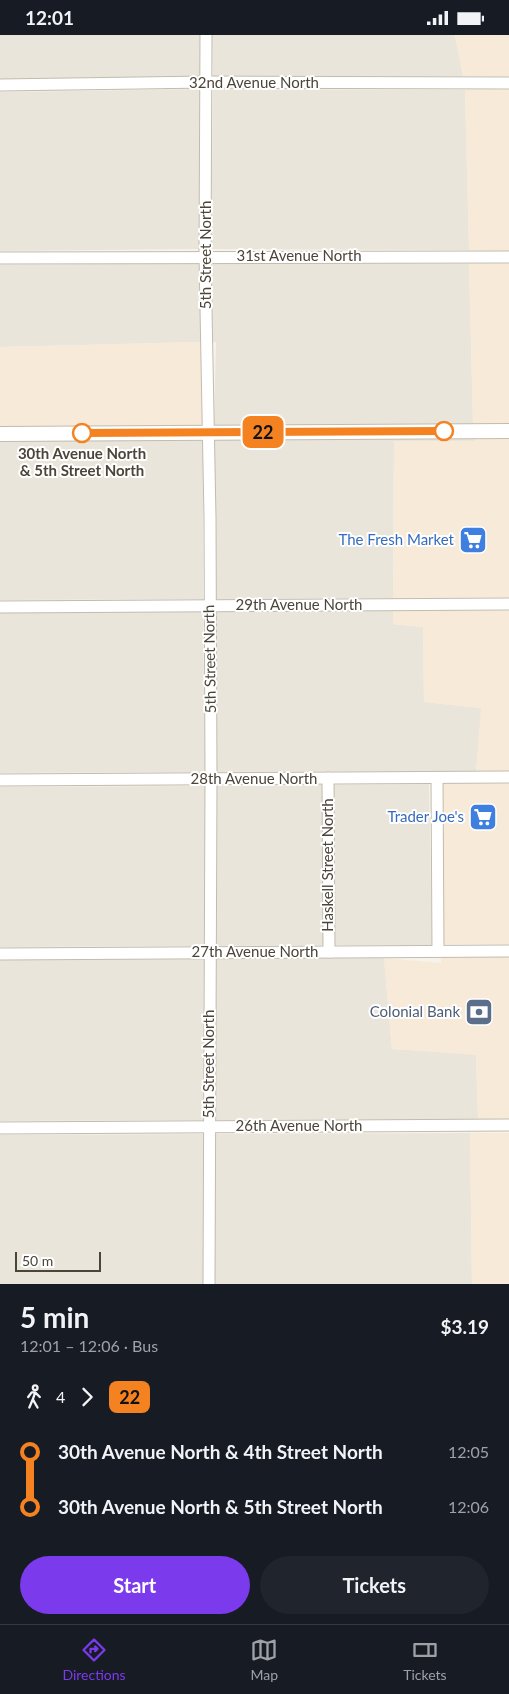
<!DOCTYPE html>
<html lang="en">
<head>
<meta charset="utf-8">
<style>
	body { margin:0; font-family:Lato,sans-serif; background:#20242c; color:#f1f3f6; height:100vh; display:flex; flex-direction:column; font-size:19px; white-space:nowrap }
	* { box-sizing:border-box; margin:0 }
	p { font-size:16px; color:#9ea1a6 }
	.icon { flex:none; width:28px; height:28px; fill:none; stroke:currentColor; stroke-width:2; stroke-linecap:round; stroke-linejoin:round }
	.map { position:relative; height:1249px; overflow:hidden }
	.details { display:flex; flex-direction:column; background:#171b24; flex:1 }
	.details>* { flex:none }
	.badge { padding:0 10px; border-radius:8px; font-size:18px; line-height:32px }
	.scale { position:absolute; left:15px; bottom:12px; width:86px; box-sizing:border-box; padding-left:5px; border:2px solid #4b4439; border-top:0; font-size:14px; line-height:18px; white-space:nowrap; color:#4b4439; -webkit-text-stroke:4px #fff; paint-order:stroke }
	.map>.badge { position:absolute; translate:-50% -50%; box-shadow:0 0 0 2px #fff }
	.legs { display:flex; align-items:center; gap:8px; height:55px; padding:0 20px; font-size:16px }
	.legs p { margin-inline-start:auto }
	.head { display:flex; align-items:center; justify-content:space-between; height:85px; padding:0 20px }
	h1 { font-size:28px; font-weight:700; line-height:38px }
	.action { display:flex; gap:10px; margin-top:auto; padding:10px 20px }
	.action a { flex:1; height:58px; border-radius:30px; background:#7c3aed; color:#fff; font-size:20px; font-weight:700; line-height:58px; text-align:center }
	.action a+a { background:#20242c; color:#f1f3f6 }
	ul { padding:0 20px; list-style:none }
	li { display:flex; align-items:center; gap:18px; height:55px; font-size:19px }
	li i { display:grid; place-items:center; width:8px; height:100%; margin:0 6px; background:currentColor }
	li i::after { content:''; width:12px; height:12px; margin:-6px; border:4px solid; border-radius:50%; background:#171b24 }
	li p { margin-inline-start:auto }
	li:first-child i { background:linear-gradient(#0000 50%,currentColor 0) }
	li:last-child i { background:linear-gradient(currentColor 50%,#0000 0) }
	.status { display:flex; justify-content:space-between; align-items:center; height:35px; padding:0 25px; background:#171b24; direction:ltr }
	.status svg { height:14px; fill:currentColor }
	.menu { display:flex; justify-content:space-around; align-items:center; height:70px; border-top:1px solid #363941; background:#171b24; font-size:14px; color:#9ea1a6 }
	.menu a { display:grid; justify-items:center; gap:2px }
	.menu .active { color:#7c3aed }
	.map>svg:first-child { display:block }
	.residential { fill:#eae5da }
	.commercial { fill:#f7ead8 }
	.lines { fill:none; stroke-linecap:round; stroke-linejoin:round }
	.minor-casing { stroke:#c2bbae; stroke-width:13 }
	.tertiary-casing { stroke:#c2bbae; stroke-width:16 }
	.minor { stroke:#fff; stroke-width:11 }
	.tertiary { stroke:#fff; stroke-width:14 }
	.line-1-casing { stroke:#fff; stroke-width:11 }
	.line-1 { stroke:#f58220; stroke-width:8 }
	.stop-1-dot { fill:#fff; stroke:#f58220; stroke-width:2.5 }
	.labels { text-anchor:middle; stroke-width:4; stroke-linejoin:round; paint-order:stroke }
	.street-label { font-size:15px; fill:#4b4439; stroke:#fff }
	.stop-label { font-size:15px; font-weight:bold; fill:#4b4439; stroke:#fff }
	.shop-label { font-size:15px; fill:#366cbe; stroke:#fff; text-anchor:end }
	.service-label { font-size:15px; fill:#4e5e75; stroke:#fff; text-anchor:end }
</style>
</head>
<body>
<div class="status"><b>12:01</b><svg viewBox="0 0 49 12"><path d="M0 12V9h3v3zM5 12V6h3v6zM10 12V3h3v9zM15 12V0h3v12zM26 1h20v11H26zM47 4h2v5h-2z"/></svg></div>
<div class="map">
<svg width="509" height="1249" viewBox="0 0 509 1249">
	<rect width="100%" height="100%" fill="#f6f3ec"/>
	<g class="residential">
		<polygon points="0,0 200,0 201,41 0,44"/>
		<polygon points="212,0 455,0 463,41 213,41"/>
		<polygon points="201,54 199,214 0,216 0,57"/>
		<polygon points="213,54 465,55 469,215 211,214"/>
		<polygon points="199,228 201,307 0,312 0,230"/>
		<polygon points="211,228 469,229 473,389 214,391 216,307 213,307"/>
		<polygon points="474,403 474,406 394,406 393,563 215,564 214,404"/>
		<polygon points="0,405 203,406 203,564 0,565"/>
		<polygon points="393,576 393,589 423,592 424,667 482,673 476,736 217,737 215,577"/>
		<polygon points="203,577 205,737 0,738 0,578"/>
		<polygon points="429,749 432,910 335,910 334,750"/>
		<polygon points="322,750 323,910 216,911 217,751"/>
		<polygon points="205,751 204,911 0,912 0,752"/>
		<polygon points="384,923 392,1014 476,1019 478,1084 215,1085 216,924"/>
		<polygon points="204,924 203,1085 0,1086 0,925"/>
		<polygon points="470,1098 472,1249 215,1249 215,1099"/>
		<polygon points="203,1099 203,1249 0,1249 0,1100"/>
	</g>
	<g class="commercial">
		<polygon points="455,0 509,0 509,41 463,41"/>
		<polygon points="465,55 509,55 509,216 469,215"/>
		<polygon points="469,229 509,229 509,389 473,389"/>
		<polygon points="201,307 202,391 0,392 0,312"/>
		<polygon points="509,402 509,562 393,563 394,406 474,406 474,403"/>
		<polygon points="393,576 509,576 509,736 476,736 481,673 424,667 423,592 393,589"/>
		<polygon points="443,749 509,749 509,909 444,909"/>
		<polygon points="509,922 509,1084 478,1084 476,1020 392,1014 384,923 441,928 441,923"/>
		<polygon points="470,1098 509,1098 509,1249 472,1249"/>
	</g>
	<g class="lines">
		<g class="minor-casing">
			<g id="minor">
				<polyline points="206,0 205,221 210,483 211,744 209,1249"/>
				<polyline points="0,50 207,47 509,48"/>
				<polyline points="0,223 509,222"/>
				<polyline points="0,572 509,569"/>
				<polyline points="328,743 329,917"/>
				<polyline points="437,743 438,916"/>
				<polyline points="0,745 509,742"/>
				<polyline points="0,919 509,916"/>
				<polyline points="0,1093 509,1090"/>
			</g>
		</g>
		<g class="tertiary-casing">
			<polyline id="tertiary" points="0,399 509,396"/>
		</g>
		<use href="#minor" class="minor"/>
		<use href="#tertiary" class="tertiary"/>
	</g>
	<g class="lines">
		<g class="line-1-casing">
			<polyline id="line-1" points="82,398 444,396"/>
		</g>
		<use href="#line-1" class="line-1"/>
	</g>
	<defs>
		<g id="supermarket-square" transform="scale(1.4375)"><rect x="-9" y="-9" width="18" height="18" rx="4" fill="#3f7fe0" stroke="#fff"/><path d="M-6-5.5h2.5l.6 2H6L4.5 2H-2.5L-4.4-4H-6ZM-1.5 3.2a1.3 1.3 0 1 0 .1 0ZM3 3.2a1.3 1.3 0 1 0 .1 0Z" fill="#fff"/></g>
		<g id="bank-square" transform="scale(1.4375)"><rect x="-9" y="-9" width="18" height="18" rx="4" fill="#5c6f8a" stroke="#fff"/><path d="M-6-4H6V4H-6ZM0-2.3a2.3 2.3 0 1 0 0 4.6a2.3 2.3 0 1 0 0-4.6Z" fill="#fff"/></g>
	</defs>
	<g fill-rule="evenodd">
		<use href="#supermarket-square" x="473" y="505"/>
		<use href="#supermarket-square" x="483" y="782"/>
		<use href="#bank-square" x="479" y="977"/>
	</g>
	<g class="stop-1-dot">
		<circle cx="444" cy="396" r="9"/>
		<circle cx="82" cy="398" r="9"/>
	</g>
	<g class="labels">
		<g class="street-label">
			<text x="254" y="53">32nd Avenue North</text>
			<text transform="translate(206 220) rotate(-90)" y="5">5th Street North</text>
			<text x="299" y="226">31st Avenue North</text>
			<text x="299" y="575">29th Avenue North</text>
			<text transform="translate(210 624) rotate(-91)" y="5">5th Street North</text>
			<text x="254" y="749">28th Avenue North</text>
			<text transform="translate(328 830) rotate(-90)" y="5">Haskell Street North</text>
			<text x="255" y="922">27th Avenue North</text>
			<text transform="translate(209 1029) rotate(-90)" y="5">5th Street North</text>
			<text x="299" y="1096">26th Avenue North</text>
		</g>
		<g class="stop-label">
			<text x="82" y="424">30th Avenue North<tspan x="82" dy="17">&amp; 5th Street North</tspan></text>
		</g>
		<g class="shop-label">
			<text x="454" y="510">The Fresh Market</text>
			<text x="464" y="787">Trader Joe's</text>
		</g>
		<g class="service-label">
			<text x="460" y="982">Colonial Bank</text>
		</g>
	</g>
</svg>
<div class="scale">50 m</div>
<b class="badge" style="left:263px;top:397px;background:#f58220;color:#111">22</b>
</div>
<section class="details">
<div class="head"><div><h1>5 min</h1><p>12:01 – 12:06 · Bus</p></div><b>$3.19</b></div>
<div class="legs"><svg class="icon" aria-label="walk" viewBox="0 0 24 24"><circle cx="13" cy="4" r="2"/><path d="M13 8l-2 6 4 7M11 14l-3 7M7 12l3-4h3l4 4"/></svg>4<svg class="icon" aria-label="forward" viewBox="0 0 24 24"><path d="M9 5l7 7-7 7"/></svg><b class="badge" style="background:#f58220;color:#111">22</b></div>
<ul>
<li><i style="color:#f58220"></i><b>30th Avenue North &amp; 4th Street North</b><p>12:05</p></li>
<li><i style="color:#f58220"></i><b>30th Avenue North &amp; 5th Street North</b><p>12:06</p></li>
</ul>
<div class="action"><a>Start</a><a>Tickets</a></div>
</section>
<nav class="menu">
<a class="active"><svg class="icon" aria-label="directions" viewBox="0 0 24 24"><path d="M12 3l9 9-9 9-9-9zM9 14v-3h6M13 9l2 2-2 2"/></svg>Directions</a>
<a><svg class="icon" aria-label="map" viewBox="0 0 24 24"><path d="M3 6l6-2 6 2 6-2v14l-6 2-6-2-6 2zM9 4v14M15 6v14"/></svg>Map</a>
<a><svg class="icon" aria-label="tickets" viewBox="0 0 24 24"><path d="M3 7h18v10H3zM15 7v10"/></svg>Tickets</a>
</nav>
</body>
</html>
